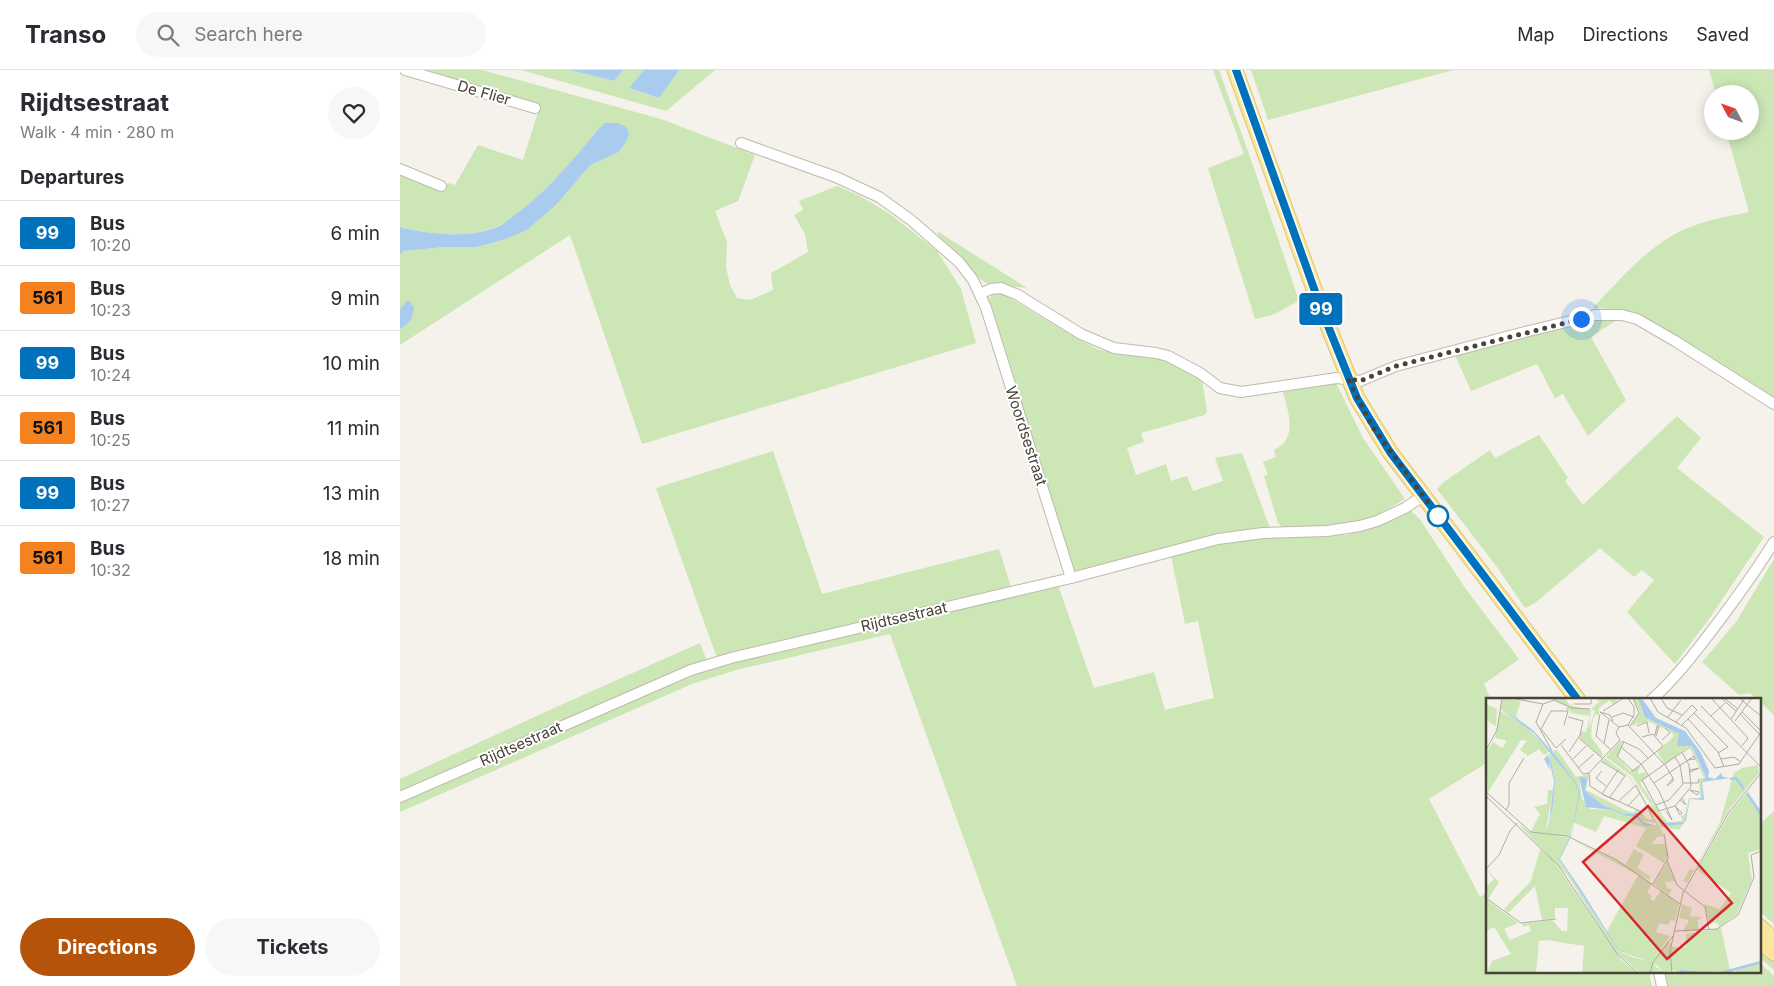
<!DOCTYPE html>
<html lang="en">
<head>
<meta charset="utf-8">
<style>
	body { margin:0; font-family:Inter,sans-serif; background:#f7f7f7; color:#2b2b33; height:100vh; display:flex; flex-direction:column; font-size:19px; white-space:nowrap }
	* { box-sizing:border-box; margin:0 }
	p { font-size:16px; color:#7c7c81 }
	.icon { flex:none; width:28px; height:28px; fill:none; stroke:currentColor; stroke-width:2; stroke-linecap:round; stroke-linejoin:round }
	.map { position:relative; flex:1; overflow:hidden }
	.sheet { display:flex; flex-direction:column; background:#fff; width:400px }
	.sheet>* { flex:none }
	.badge { padding:0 10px; border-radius:4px; font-size:18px; line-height:32px }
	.needle { width:32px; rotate:311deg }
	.controls { position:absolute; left:1304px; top:15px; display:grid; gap:10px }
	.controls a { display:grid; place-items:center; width:55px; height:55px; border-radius:50%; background:#fff; box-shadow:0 2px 12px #0003; font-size:25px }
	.you { position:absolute; width:25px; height:25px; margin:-12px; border:4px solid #fff; border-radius:50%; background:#1a73e8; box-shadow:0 0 0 8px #1a73e833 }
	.map>.badge { position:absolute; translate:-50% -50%; box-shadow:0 0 0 2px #fff }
	h2 { padding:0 20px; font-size:19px; line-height:45px }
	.round { display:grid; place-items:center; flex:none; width:52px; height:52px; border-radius:26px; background:#f7f7f7 }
	.head { display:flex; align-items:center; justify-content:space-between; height:85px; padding:0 20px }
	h1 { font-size:24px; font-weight:700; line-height:38px }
	.cta { display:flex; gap:10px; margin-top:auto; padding:10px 20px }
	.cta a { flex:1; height:58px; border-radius:30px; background:#b45309; color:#fff; font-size:20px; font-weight:700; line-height:58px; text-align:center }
	.cta a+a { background:#f7f7f7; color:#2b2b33 }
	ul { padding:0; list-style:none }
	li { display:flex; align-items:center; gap:15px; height:65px; padding:0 20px; border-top:1px solid #e1e1e2 }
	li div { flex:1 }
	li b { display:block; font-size:19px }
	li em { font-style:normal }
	li .badge { min-width:55px; font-weight:700; text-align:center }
	header { display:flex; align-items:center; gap:30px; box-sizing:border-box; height:70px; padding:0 25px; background:#fff; border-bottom:1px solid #e1e1e2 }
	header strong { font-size:24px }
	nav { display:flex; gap:28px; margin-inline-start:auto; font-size:18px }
	.search { width:350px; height:45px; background:#f7f7f7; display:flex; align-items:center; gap:12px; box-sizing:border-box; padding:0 18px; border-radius:28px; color:#7c7c81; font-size:19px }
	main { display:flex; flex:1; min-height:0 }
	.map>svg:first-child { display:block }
	.green { fill:#cce6b5 }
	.water { fill:#a9ccee }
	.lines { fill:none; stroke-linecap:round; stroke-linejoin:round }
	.minor-casing { stroke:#bfbaad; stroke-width:12 }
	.primary-casing { stroke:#dfc66d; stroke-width:17 }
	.minor { stroke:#fff; stroke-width:10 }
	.primary { stroke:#fae79d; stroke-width:15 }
	.line-casing { stroke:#fff; stroke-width:11 }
	.line { stroke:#0072bc; stroke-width:8 }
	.walk { stroke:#484338; stroke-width:5; stroke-dasharray:0 9 }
	.stop-dot { fill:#fff; stroke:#0072bc; stroke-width:2.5 }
	.labels { text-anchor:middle; stroke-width:4; stroke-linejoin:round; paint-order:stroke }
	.street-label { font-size:15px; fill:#484338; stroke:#fff }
	.inset-river { fill:none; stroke:#a9ccee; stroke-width:2.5 }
	.inset-road { fill:none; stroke:#afaca3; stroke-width:1 }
	.view { fill:#d62828; fill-opacity:0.15; stroke:#d62828; stroke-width:2.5 }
	.inset-edge { fill:none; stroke:#484338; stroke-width:2.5 }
</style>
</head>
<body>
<header>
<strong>Transo</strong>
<div class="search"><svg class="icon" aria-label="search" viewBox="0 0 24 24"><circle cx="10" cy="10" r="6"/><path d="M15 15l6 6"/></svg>Search here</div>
<nav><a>Map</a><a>Directions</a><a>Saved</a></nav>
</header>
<main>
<section class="sheet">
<div class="head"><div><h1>Rijdtsestraat</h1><p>Walk · 4 min · 280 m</p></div><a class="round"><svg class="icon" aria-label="heart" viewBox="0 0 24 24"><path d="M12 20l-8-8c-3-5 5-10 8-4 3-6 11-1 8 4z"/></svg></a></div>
<h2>Departures</h2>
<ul>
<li><span class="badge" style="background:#0072bc;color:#fff">99</span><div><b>Bus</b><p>10:20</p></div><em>6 min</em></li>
<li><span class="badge" style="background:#f58220;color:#111">561</span><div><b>Bus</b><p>10:23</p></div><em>9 min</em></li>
<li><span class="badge" style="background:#0072bc;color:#fff">99</span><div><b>Bus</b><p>10:24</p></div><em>10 min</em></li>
<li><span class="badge" style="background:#f58220;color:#111">561</span><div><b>Bus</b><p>10:25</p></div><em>11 min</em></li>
<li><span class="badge" style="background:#0072bc;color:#fff">99</span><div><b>Bus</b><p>10:27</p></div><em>13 min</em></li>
<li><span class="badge" style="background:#f58220;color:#111">561</span><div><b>Bus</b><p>10:32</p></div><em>18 min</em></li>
</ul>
<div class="cta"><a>Directions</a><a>Tickets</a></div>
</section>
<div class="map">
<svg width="1374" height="916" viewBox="0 0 1374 916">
	<rect width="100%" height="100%" fill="#f4f2ea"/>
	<g class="green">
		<path d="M26,0h56l179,49 94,36 -17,46 -23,10 12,31 -1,25 4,18 7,13 13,2 23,-10 -2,-17 37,-21 -3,-18 -11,-19 9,-5 -4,-9 38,-15 23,10 30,18 47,37 24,38 15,54 -334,101 -72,-209 -170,110v-17l5,-2 3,-25 -8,8v-55l4,-3 41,-4h32l26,-7 24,-10 29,-25 34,-41 29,-12 7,-10 3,-8 -25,-11c-28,32 -56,69 -91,93 -6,4 -11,9 -17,11 -30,12 -63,7 -94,1l-2,-2v-52l42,18 6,-9 7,2 23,-40 45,15 17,-54z"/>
		<polygon points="121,0 170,0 214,11 223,0 244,0 229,18 258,28 279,0 315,0 266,41"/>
		<polygon points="813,0 819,0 856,104 899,231 872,245 855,249 808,98 844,84"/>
		<polygon points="851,0 1053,0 868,50"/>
		<path d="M1309,0h65v330l-143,-88 -20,-3 -18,-1c28,-30 60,-68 100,-82 18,-7 37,-10 56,-14l-23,-81h24v-37h-34z"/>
		<polygon points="537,161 627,218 588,214 580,209 539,167"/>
		<polygon points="595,223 603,224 675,267 699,280 762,289 802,309 807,342 804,345 741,363 744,372 727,378 736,405 766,394 771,411 787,406 793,421 823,411 815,388 842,383 870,458 674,503 587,230"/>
		<polygon points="1211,249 1217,250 1191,267 1226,330 1188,366 1163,324 1155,328 1137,294 1071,321 1055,285 1185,252"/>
		<path d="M936,313l27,55 42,61c-16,9 -31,19 -49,24 -21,7 -51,5 -73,5l-5,-5 -14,-47 4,-1 -5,-13 13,-5 -2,-7c3,-2 7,-4 10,-7 11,-14 3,-36 -1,-51z"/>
		<polygon points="1277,346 1301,368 1277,398 1364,467 1309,549 1275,594 1227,542 1254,510 1242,500 1234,507 1200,478 1135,533 1125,538 1097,497 1037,419 1044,412 1090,380 1095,388 1139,365 1168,408 1165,411 1183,435"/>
		<polygon points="373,381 422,524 599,479 611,517 317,588 256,418"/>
		<polygon points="1011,441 1019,448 1065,518 1119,589 1084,614 1091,630 1088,630 1088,692 1029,729 1080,827 1088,821 1088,902 1249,902 1252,916 617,916 490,564 336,600 292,614 0,742 0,733 250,623 315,597 381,579 658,515 694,618 754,602 765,640 814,628 798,551 785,554 771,486 823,473 865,467 946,465 977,456"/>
		<polygon points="1374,489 1374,645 1360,632 1360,630 1358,630 1350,623 1339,625 1302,592 1336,552"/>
		<polygon points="300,573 307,591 0,722 0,709 154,638"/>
		<polygon points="1374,741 1374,854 1360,842 1360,754"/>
		<polygon points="1360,875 1374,887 1374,900 1360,888"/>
		<polygon points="1360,893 1374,906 1374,916 1268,916 1264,902 1360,902"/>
	</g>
	<g class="water">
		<polygon points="170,0 223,0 214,11"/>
		<polygon points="244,0 279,0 259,28 229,18"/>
		<path d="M204,53h14l9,5 2,6 -3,8 -7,10 -29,13 -34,40 -29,25 -24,10 -26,7h-32l-41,4 -4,3v-28l2,2c31,6 64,11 95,-1 5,-2 11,-7 16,-11 35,-24 63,-61 91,-93z"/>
		<path d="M8,230l6,7c-1,10 -4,17 -14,22v-20z"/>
	</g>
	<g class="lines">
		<g class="minor-casing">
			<g id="minor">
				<polyline points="5,0 135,38"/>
				<polyline points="341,73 436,107 479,127 511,150 559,192 573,210 586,238 671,508"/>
				<polyline points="0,99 41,116"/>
				<polyline points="580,224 591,219 601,218 618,225 681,264 714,278 756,283 768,286 800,303 820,318 841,322 937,308 960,311 996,296 1129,261 1195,245 1222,245 1237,249 1275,271 1374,334"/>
				<path d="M1251,630c20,-17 36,-37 52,-58 25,-32 49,-65 71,-100"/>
				<polyline points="0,727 291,600 331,588 671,508 818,469 863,463 927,461 960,456 977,451 1005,438 1023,426"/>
				<polyline points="1259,902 1262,916"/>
			</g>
		</g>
		<g class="primary-casing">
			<g id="primary">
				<polyline points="835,0 922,241 957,328 990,382 1178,630"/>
				<polyline points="1360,857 1374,870"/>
				<polyline points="1360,871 1374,883"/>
			</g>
		</g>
		<use href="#minor" class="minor"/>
		<use href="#primary" class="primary"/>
	</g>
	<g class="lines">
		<g class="line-casing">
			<polyline id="line" points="836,0 922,241 957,328 990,382 1178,630"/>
		</g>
		<use href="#line" class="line"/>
		<polyline class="walk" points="1038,446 972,356 948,309 960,311 996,296 1181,249"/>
	</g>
	<circle class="stop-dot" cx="1038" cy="446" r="10"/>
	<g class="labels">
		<g class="street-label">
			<text transform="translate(84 23) rotate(16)" y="5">De Flier</text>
			<text transform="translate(626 366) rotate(72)" y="5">Woordsestraat</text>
			<text transform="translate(504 547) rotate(-13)" y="5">Rijdtsestraat</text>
			<text transform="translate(121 674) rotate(-24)" y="5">Rijdtsestraat</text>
		</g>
	</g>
	<g transform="translate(1086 628)">
		<rect width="275" height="275" fill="#f4f2ea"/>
		<path d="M17,0l18,3 -5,15 4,5 -20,-12zM63,0l17,1 4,7 3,-3 -1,3 19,4 -2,20 6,-20 -4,-1 8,-7 -3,-4h21v4l-5,2 -2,-4 -11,8v7l-4,-1 -3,9 -1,14 14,19 -3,-4v6l-22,-20v-7l6,1 4,-16 -19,-3 -2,4 2,-6 -5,-1v-3h3zM147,0h5l9,20 32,16 -1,12h14l14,33 -4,2v17l-12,1 -6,23 -23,1 22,1 -4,6 -18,-3 -11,-23 6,2 11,16 16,-1 -2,-5 4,-2 4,-16h11l-1,-19 5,-1 -15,-32 -24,18 -8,-12 17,-16 -3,-4 -23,-11 -17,5 9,-14zM0,6l11,5 -1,17 -10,-6zM14,13l27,16 23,24 -6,4 -5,-6 -11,7 -8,-6 7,-9 -6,-1 -33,52 -2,-40 7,-10 9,6 5,-7 -12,-3zM134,43l3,1 -5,16 12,13 10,-6 -2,9 7,-2 3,4 -8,7 15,22 -5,-2 -18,-27 -26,-19zM71,52l19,27 13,-3 -3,16 39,20 9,3 2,-4 13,11 5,-2 -25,-41 -27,-16 3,-3 25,19 30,50 4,9 -7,1 -5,7h14l2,11 -4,8 -28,-17 10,-18 -42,-12 -8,16 -23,-10 -3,15 -39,-6 9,-17 -6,-7 13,-3 1,-14h5l-7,40 5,-11 4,-38 -4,-20 -4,-5 4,-3 8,8 -7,-10zM93,80h8l-2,13 18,14 22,9 12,-1 4,8 15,2v3l-16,-4 -5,-5 -9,-1 -14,-6 -22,-1 -8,-10zM272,67l1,8 -29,35 -43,75 -4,-2 7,-12 4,1 26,-48 14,-49 8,-5zM271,82l-10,13 11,16 3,-1v41l-13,4 4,26 -15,35 -18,13 -2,-4h-8l-5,-19 16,5 11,-16 -34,-23 34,-59zM31,125l12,8 41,7 -11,21 59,92 14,6 19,5 -32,-11 -12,-20 31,-56 -67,-36 57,27 -2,-2 8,-15 10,6 -7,13 14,9 -2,3 -13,-8 16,12 -5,8 5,4 -2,3 4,2 7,-11 18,14 -4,17 -4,-1 -3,5 -9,-2 -3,9 14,4 -17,24 15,-19 5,6h13v-13l35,-6 9,43 -56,2 2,-3 -13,2 -6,-7 -4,-1 11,9h-24l-25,-22 -47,-75zM54,151l13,11 68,100 16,13h-55l2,-27 -37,-6 -8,1 -3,32h-49l5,-12 19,-7 -17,-27 -8,4v-32l32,24 -14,6 6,11 21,-9 -2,-6 -5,2 -2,-3 30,-4 10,11h5l1,-23h-13v10l-13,2 -7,-34 -27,27 -4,-4 27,-28zM181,164l8,19 -10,1 2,6 5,1 -3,6 -15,-11zM0,171l13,13 -11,17 -2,-12 8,-8zM196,206l10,4 -2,8 12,1 -4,3v10l-14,2 1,-7 3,-1v-4l-9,-2zM275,264l-1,11h-24v-4z" fill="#cce6b5" fill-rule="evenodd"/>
		<path d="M152,0l5,2 13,18 29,13 16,22 8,18 -1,6 7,2 6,-6 2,4 7,1 -28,4 2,18 -14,-1 -4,21 -3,4 -21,2 -1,-3 23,-1 6,-23 12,-1 -1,-16 5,-4 -14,-32h-15l2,-12 -34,-17zM14,11l22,13 12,9 21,24 21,28 3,7 1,3 -9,44 -11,22 22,32 36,58 33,14 -34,-14 -58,-90 12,-24 8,-42 -4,-10 -41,-50zM63,55l-2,3 4,5 4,20 -2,24 -5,26 6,-50 -5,-21 1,10 -6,-11zM93,79l8,1 -2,13 18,14 22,9 12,-1 6,9 14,4 -13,-1 -9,-8 -9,-1 -14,-6 -26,-3z" fill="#a9ccee"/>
		<path class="inset-river" d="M244,81l6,-1 8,11M261,95l14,21M194,273l17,2M235,275l40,-11"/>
		<path class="inset-road" d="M25,0l32,6 11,-4 18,8 18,1M164,0l8,14 28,16 29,40 24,-4 22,-32M175,0l6,10 15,7M225,0l37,40 -6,8M235,0l15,13M238,0l14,11M253,0l22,18M57,6l-7,18 16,29M88,6h17v-6M215,8l60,61M117,13l21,-13M256,14l19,19M208,15l34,34 -10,6M114,16l-4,22 15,14M254,16l20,21M225,18l14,-13M82,19l15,4 -3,14 -11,17M126,19l11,-4 11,4M181,20l14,-18M202,21l30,33 6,15M245,21l14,-21M127,23l-3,-6 -10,-3 19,15M249,23l17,-23M190,24l16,-17 5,5 -15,15M78,27l4,-14h-17l-10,18 15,19 10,-9M142,27l37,40 8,13 -6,8 6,-5v-3M144,28l9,-13 -6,-15M151,28l10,-4 2,11M169,37l2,-9h2l-3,10M93,40l24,21M176,42l8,-7 -5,-5M136,43l17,8 9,9M138,44l-7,14 16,15 30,-25 -10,-12 -11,3M118,45l5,-23M75,47l22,29 6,-1 31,-33 -4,-7 3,-6 9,-2 6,-10v-8l-6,-9M135,49l20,17M0,52l11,-20 5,-32M196,54l7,13 2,22 -16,19 -16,5 -17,-31 33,-23 15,-10M208,58l1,3 -7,1zM87,61l13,-13M235,61l13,-2 7,5M115,63l24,15 -15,21M155,66l18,27 13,29 -6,-9M92,70l16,-14M204,72l9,-2 -9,4M116,73l-6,7 10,8M103,75l1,13 14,9M168,85l34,-23M197,85h15l1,-4M204,92l9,2 -2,3zM0,94l45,40 36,4 50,24 63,44M116,96l16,-24M0,98l72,69 60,90 20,18M129,102l-11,-5 36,16 2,5M194,102l6,5 -4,-7M133,103l17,-16 17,33M170,107l13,-5 14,-16 -3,-19 -5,-8M142,108l12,-13M189,108l7,7 -2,2zM20,112l3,-5v-22l15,-25M181,162l10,25 28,22 4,23M0,171l13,-14 11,-24 7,-8M167,186l15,-26 -4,-24M0,200l35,25 35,-4M189,233l42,-2 21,-14 16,-38 -3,-22 10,-4M164,275l3,-11 20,-26M186,275l-2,-22 13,-58 46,-81 32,-39"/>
		<path class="view" d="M162,108l84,97 -65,56 -84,-97z"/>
		<rect width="275" height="275" class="inset-edge"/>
	</g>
</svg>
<div class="controls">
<a><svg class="needle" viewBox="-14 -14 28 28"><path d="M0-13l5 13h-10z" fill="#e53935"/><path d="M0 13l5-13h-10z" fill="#7c7c81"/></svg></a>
</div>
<div class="you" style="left:1181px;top:249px"></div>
<b class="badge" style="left:921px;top:239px;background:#0072bc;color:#fff">99</b>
</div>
</main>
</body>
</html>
